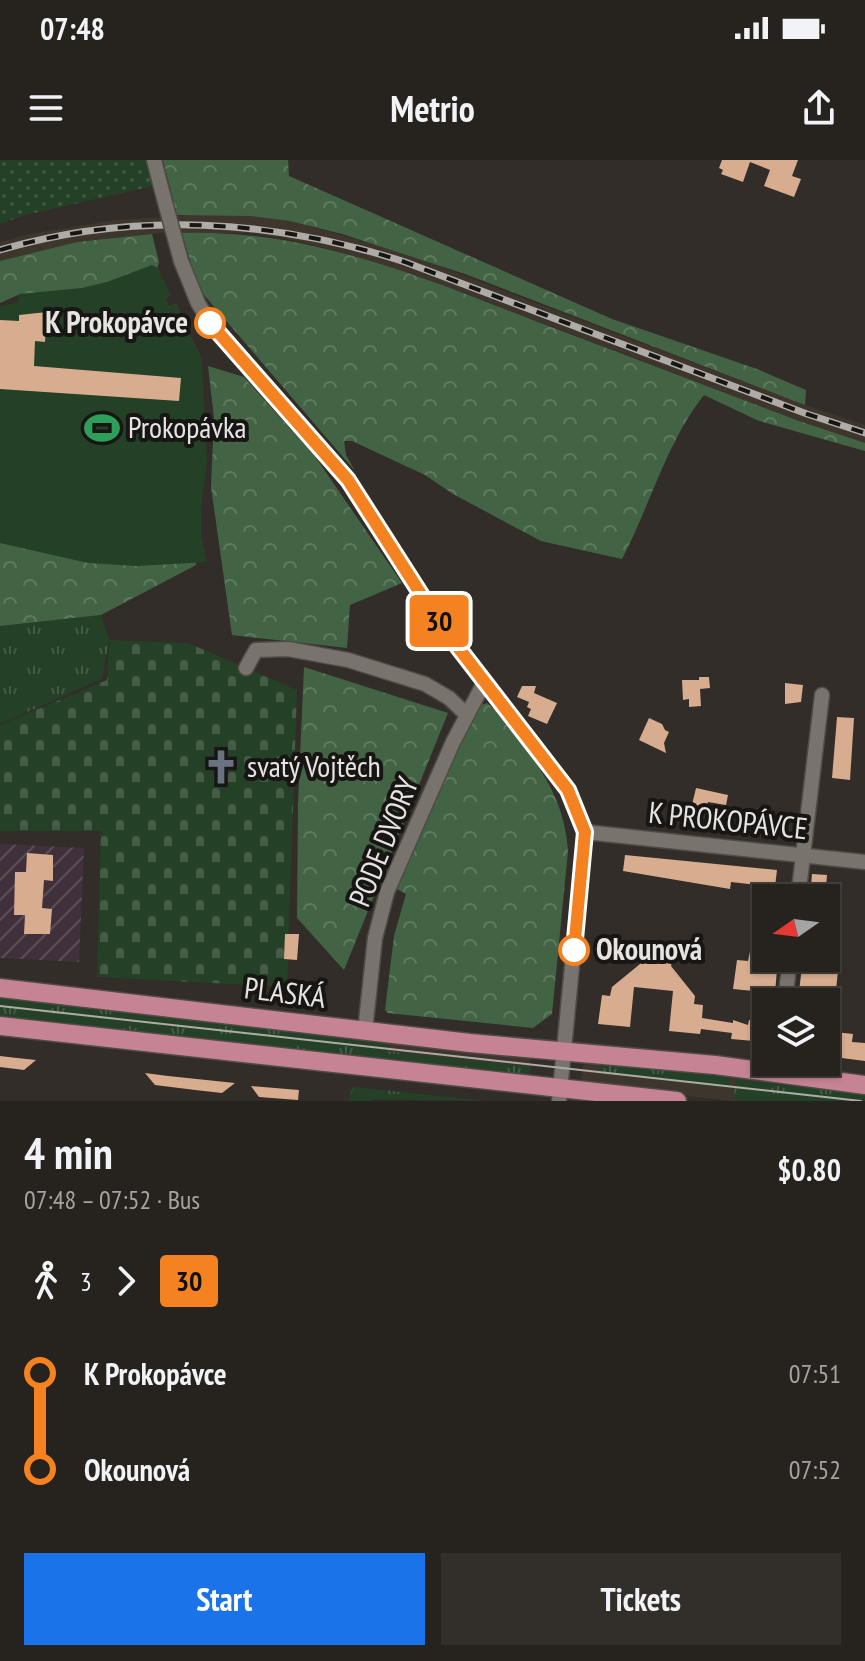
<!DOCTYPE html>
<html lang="en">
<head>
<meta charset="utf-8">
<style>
	body { margin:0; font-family:"PT Sans Narrow",sans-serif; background:#322f2b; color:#f1f3f6; height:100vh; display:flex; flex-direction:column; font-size:30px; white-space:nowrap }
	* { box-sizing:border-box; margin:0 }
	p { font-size:26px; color:#a4a4a4 }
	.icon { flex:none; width:44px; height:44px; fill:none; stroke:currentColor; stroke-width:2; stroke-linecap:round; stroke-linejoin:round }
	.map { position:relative; height:941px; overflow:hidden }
	.sheet { display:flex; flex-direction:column; background:#26221e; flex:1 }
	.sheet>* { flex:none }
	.badge { padding:0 16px; border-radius:6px; font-size:28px; line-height:52px }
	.needle { width:52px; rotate:256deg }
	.controls { position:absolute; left:752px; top:724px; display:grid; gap:16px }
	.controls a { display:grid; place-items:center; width:88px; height:88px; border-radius:0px; background:#26221e; box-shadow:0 2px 6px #0004,0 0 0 2px #423f3c; font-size:40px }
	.map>.badge { position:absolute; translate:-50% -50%; box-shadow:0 0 0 4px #fff }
	.legs { display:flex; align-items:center; gap:12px; height:88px; padding:0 24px; font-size:26px }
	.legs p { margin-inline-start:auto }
	.overview { display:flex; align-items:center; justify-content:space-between; height:136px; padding:0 24px }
	h1 { font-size:44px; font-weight:700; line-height:60px }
	.primary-button { display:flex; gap:16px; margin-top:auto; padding:16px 24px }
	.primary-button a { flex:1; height:92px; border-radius:0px; background:#1a73e8; color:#fff; font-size:32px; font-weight:700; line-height:92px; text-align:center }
	.primary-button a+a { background:#322f2b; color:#f1f3f6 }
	ul { padding:0 24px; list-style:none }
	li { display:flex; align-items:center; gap:28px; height:96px; font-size:30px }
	li i { display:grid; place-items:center; width:12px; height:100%; margin:0 10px; background:currentColor }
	li i::after { content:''; width:20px; height:20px; margin:-10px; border:6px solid; border-radius:50%; background:#26221e }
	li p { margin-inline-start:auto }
	li:first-child i { background:linear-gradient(#0000 50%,currentColor 0) }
	li:last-child i { background:linear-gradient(currentColor 50%,#0000 0) }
	.status { display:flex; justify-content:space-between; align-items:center; height:56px; padding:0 40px; background:#26221e; direction:ltr }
	.status svg { height:22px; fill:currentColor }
	header { display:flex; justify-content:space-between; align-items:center; height:104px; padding:0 24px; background:#26221e; font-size:36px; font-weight:700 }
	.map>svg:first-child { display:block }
	.industrial { fill:url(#industrial-furrows) }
	.built { fill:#3e362d }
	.grass { fill:url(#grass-tufts) }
	.forest { fill:url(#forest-crowns) }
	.cemetery { fill:url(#cemetery-stones) }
	.garden { fill:url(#garden-dots) }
	.pitch { fill:#244026 }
	.building { fill:#d8ac8f }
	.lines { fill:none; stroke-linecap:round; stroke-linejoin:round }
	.minor-casing { stroke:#4f4b47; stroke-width:17 }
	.major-casing { stroke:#4f4b47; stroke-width:21 }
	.minor { stroke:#78736d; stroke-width:14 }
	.major { stroke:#c58393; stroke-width:18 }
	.tram { stroke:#afaba7; stroke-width:2 }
	.rail-casing { stroke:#afaba7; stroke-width:7 }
	.rail { stroke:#181614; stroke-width:4; stroke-dasharray:12; stroke-linecap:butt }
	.minor-bridge-casing { stroke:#4f4b47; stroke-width:17; stroke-linecap:butt }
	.minor-bridge { stroke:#78736d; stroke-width:14 }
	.line-1-casing { stroke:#fff; stroke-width:18 }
	.line-1 { stroke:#f58220; stroke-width:12 }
	.stop-1-dot { fill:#fff; stroke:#f58220; stroke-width:4 }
	.labels { text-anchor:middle; stroke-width:8; stroke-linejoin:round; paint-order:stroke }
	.stop-label { font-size:30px; font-weight:bold; fill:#e6e3e0; stroke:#181614; text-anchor:end }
	.poi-label { font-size:30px; fill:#e6e3e0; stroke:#181614; text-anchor:start }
	.street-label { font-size:30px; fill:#e6e3e0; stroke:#181614 }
</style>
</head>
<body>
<div class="status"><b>07:48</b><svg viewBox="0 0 49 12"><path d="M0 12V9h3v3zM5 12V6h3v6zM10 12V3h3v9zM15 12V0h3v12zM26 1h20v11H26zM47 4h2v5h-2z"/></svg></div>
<header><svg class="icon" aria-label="menu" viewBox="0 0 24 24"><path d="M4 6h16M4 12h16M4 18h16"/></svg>Metrio<svg class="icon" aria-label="share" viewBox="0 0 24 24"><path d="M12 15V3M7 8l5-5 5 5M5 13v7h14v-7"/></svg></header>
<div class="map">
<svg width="865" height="941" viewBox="0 0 865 941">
	<defs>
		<pattern id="industrial-furrows" width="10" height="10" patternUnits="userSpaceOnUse" patternTransform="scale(2)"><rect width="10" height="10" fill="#40303b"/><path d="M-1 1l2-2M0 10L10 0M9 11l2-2" fill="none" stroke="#5c4e57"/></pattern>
		<pattern id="grass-tufts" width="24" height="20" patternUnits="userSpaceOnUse" patternTransform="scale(2)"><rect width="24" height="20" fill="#244026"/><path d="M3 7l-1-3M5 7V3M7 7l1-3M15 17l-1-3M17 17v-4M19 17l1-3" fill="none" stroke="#445b45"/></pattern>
		<pattern id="forest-crowns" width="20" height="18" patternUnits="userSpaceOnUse" patternTransform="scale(2)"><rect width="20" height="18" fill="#436444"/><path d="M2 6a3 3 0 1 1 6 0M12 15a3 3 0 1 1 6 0" fill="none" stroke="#5e7a5f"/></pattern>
		<pattern id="cemetery-stones" width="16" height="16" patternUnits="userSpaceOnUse" patternTransform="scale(2)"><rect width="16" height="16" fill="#244026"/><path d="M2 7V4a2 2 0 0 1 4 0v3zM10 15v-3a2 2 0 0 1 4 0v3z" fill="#445b45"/></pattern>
		<pattern id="garden-dots" width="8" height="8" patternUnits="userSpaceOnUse" patternTransform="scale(2)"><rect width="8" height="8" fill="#244026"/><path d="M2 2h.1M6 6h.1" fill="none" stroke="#445b45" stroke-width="1.8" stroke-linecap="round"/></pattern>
	</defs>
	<rect width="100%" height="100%" fill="#322d28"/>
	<polygon class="industrial" points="0,684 84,688 79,802 0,798"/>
	<g class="built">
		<polygon points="206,54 250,56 290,61 405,93 805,245 865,265 865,283 799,261 459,131 338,91 287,79 249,73 161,73 77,82 0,101 0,82 29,74 115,60"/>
		<polygon points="0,841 531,898 530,913"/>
		<polygon points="586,903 731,914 865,941 734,941 585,925 581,920 582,907"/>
	</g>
	<g class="grass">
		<polygon points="101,455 109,480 102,519 0,564 0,466"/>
		<polygon points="0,837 388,879 387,891 530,907 529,919 0,859"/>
		<polygon points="599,905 731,914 729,928 600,913"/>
		<polygon points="736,915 865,932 865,941 733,941"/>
		<polygon points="353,927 486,941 372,939 372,941 348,941"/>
	</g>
	<g class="forest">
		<polygon points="163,0 288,0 289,16 612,159 757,209 806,230 805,245 465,114 342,74 290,61 250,56 177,55"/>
		<path d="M182,73c127,-4 240,44 356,89 87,33 174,66 261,99l66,22v8l-106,-30 -55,-26c-38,48 -54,111 -82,164l-81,-18 -88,-47 -28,-19 -73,-34h-8l2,14 9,16 -151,-176 -11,-24z"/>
		<polygon points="152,74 159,102 149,136 118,129 18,135 0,143 0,101 77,82"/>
		<polygon points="160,128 171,135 165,138 169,147 176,144 202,201 196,405 101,455 0,466 0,368"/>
		<polygon points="208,206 244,217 314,295 402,423 350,445 347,488 232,475 211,327 214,258"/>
		<polygon points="304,507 448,553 344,810 297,758 298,644"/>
		<path d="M487,543l7,6c36,45 70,81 74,142l-16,163 -19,14 -145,-15 -3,-3 9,-74 12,-42 -11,-6 75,-170 7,-12z"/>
	</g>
	<polygon class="cemetery" points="109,480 188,483 297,530 287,827 97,817 101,671 0,671 0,565 107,520"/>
	<polygon class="garden" points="0,0 147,0 153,26 25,55 0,64"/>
	<polygon class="pitch" points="152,105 158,108 171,135 165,138 169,147 176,144 202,201 207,302 201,349 201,375 207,402 137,406 88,403 0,383 0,147 18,142 19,134 82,128 107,122"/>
	<g class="building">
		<polygon points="722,0 798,0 792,16 801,19 794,37 764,26 770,10 750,2 743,22 721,14 723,10 719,8"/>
		<polygon points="47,152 45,182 35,181 34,206 181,218 179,241 0,229 0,160 19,161 19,155"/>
		<polygon points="699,517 709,517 710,528 700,529 701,546 689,547 689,539 683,540 682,520 699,520"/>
		<polygon points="785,523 803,525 801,542 785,544"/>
		<polygon points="522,526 536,526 534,533 557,543 547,564 528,556 531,549 527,547 529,542 517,537"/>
		<polygon points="837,557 854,558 850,620 832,618"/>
		<polygon points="649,558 662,564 665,570 669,572 664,583 666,593 639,580"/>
		<polygon points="696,628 728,635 726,645 708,642 703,659 689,657"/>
		<polygon points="27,693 53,695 53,721 44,720 42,748 52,749 50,774 24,774 25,755 14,755 15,712 26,712"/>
		<polygon points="625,695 777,710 775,727 731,722 730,729 623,711"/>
		<polygon points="812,714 827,715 825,738 810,738"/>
		<polygon points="285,774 299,774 297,800 284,799"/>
		<polygon points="753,777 766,779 766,798 778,798 775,833 733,829 737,800 748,801"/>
		<polygon points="829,791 840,792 836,830 820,826 818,836 813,835 812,842 798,840 803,798 828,798"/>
		<polygon points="640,799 672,802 671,806 695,836 694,844 703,845 702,858 733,863 733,860 748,865 749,860 764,861 766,886 754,881 731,879 732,873 701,869 700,874 669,871 673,831 634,827 630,867 598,864 602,835 610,836 612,827 640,804"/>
		<polygon points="826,871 853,874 852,882 865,883 865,901 826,896"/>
		<polygon points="0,896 17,898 36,900 24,910 0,907"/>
		<polygon points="145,913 168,916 235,923 222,933 195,930 155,925"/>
		<polygon points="251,926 299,930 298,940 259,937"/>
	</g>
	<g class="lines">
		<g class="minor-casing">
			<g id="minor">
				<polyline points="154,0 162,31"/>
				<polyline points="181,101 198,143 210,163 348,320 440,464 568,630 585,672 559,941"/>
				<polyline points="246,508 256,490 288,489 348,500 425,524 449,538 467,555"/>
				<polyline points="585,672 865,702"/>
				<polyline points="798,738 822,535"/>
				<polyline points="785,842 790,798"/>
				<polyline points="365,871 375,778 387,732 453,582 484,523"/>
			</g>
		</g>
		<g class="major-casing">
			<g id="major">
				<polyline points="0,828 470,883 715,905 865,925"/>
				<polyline points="0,866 677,941"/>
			</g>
		</g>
		<use href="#minor" class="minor"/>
		<use href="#major" class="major"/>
		<polyline class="tram" points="0,846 861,941"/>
		<g class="rail-casing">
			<path id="rail" d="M0,90c134,-39 274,-31 405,12l402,152 58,19"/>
		</g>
		<use href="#rail" class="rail"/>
		<g class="minor-bridge-casing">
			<polyline id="minor-bridge" points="162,31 181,101"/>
		</g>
		<use href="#minor-bridge" class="minor-bridge"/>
	</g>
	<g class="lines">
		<g class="line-1-casing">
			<polyline id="line-1" points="210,163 348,320 440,464 568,630 585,672 574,790"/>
		</g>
		<use href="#line-1" class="line-1"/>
	</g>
	<defs>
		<g id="stadium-bare" transform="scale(2.76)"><path d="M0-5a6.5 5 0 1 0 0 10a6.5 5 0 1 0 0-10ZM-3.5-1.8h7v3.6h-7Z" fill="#2e9e5b" stroke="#181614" stroke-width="2.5" paint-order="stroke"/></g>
		<g id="church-bare" transform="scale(2.76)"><path d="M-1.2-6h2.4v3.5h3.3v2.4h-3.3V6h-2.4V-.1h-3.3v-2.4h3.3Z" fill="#6b7280" stroke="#181614" stroke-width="2.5" paint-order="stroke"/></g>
	</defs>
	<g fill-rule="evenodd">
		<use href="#stadium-bare" x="102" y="268"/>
		<use href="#church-bare" x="221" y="607"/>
	</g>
	<g class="stop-1-dot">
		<circle cx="210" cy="163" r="14"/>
		<circle cx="574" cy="790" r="14"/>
	</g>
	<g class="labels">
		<g class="stop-label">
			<text x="188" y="173">K Prokopávce</text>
			<text x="596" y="800" text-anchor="start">Okounová</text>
		</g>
		<g class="poi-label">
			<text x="128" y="278">Prokopávka</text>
			<text x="247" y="617">svatý Vojtěch</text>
		</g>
		<g class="street-label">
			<text transform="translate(728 661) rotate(6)" y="10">K PROKOPÁVCE</text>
			<text transform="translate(384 682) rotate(-68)" y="10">PODE DVORY</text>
			<text transform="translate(285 833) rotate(7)" y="10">PLASKÁ</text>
		</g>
	</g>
</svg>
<div class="controls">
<a><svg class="needle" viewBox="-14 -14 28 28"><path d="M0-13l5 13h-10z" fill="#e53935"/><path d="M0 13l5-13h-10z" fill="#a4a4a4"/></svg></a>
<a><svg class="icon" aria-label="layers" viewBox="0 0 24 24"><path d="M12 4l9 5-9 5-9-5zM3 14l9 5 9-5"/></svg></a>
</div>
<b class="badge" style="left:439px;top:461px;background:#f58220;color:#111">30</b>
</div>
<section class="sheet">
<div class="overview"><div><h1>4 min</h1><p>07:48 – 07:52 · Bus</p></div><b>$0.80</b></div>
<div class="legs"><svg class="icon" aria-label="walk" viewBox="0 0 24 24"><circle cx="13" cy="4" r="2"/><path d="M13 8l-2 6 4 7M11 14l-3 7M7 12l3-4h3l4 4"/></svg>3<svg class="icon" aria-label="forward" viewBox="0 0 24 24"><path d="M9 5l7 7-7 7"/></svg><b class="badge" style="background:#f58220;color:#111">30</b></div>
<ul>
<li><i style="color:#f58220"></i><b>K Prokopávce</b><p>07:51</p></li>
<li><i style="color:#f58220"></i><b>Okounová</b><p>07:52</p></li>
</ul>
<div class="primary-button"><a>Start</a><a>Tickets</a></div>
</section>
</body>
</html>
